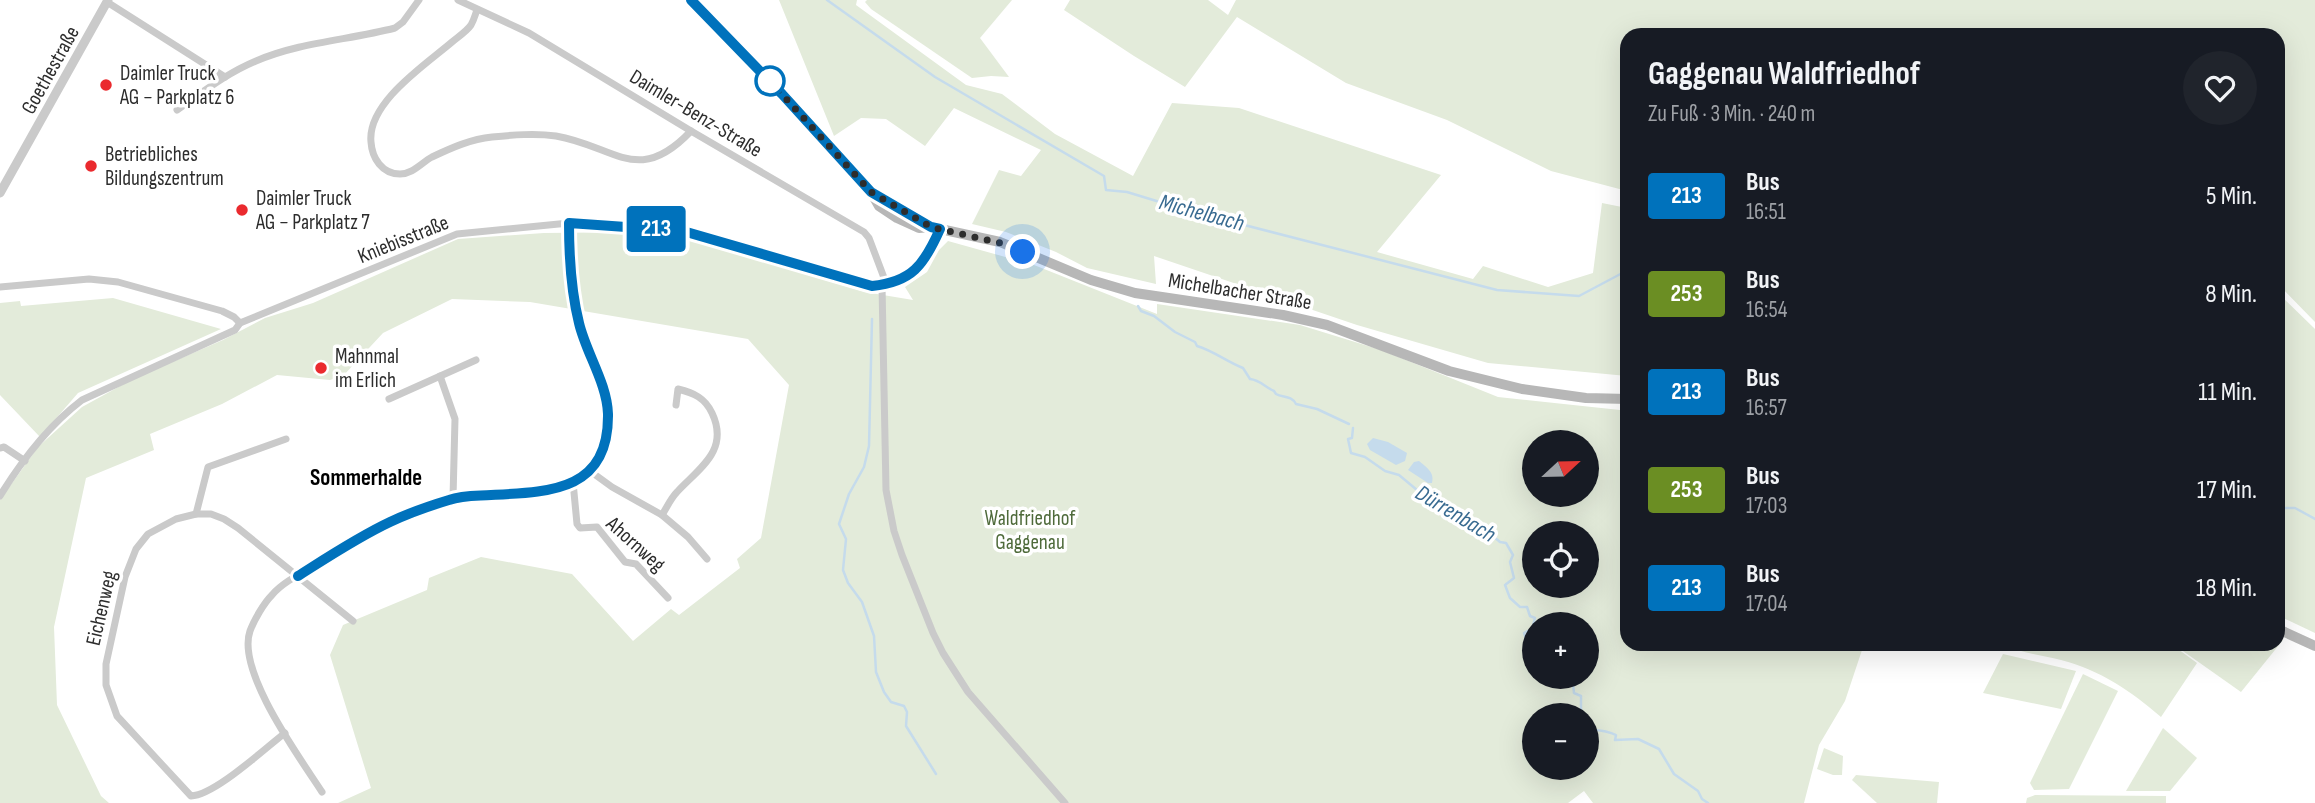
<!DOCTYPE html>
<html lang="de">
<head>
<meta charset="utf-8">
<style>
	body { margin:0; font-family:"Sofia Sans Condensed",sans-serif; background:#20242c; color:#f1f3f6; height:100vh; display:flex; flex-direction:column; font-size:26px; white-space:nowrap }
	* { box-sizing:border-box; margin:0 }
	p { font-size:23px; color:#9ea1a6 }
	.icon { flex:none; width:38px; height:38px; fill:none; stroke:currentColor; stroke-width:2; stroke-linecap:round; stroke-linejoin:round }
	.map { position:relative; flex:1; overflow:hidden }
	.side { position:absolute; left:1620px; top:28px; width:665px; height:623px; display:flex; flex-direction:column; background:#171b24; border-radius:21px; box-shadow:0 7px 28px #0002 }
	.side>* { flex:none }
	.badge { padding:0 14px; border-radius:5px; font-size:24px; line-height:46px }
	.needle { width:46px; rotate:68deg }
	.tools { position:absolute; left:1522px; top:430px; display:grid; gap:14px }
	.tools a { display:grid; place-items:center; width:77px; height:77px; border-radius:50%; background:#171b24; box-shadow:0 7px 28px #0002; font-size:35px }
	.you { position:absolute; width:35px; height:35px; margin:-18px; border:5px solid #fff; border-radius:50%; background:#1a73e8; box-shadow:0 0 0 10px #1a73e833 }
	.map>.badge { position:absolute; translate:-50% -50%; box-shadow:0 0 0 4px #fff }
	.round { display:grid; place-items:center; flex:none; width:74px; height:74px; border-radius:37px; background:#20242c }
	.headline { display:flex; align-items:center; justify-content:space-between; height:119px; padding:0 28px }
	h1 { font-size:33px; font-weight:700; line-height:52px }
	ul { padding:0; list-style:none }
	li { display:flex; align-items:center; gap:21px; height:98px; padding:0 28px }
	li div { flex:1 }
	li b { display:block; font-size:26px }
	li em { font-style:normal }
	li .badge { min-width:77px; font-weight:700; text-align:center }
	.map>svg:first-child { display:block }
	.green { fill:#e3ebda; fill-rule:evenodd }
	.water { fill:#c5dbec }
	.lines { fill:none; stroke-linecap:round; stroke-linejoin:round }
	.stream { stroke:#c5dbec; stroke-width:2.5 }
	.minor { stroke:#cacaca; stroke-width:7 }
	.tertiary { stroke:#cacaca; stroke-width:9 }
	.secondary { stroke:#b7b7b7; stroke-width:10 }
	.line-casing { stroke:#fff; stroke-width:16 }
	.line { stroke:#0072bc; stroke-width:10 }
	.walk { stroke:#2d2d2d; stroke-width:7; stroke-dasharray:0 12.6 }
	.stop-dot { fill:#fff; stroke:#0072bc; stroke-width:3.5 }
	.poi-dot { fill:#ea2a2e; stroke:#fff; stroke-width:2.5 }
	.labels { text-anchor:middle; stroke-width:7; stroke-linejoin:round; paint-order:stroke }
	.street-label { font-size:21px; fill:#2d2d2d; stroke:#fff }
	.poi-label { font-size:21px; fill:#2d2d2d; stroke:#fff; text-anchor:start }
	.park-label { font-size:21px; fill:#4e6a3a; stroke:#fff }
	.water-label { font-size:23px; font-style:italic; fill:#396b91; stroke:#fff }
	.neighbourhood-label { font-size:23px; font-weight:bold; fill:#000; stroke:#fff }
</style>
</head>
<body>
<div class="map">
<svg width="2315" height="803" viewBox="0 0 2315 803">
	<rect width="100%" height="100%" fill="#fff"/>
	<g class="green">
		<polygon points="779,0 857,0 856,5 966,85 1002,94 1055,134 1133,176 1172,103 1239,108 1441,175 1377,252 1473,279 1483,266 1548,287 1593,273 1602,203 1627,208 1627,376 1488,363 1357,325 1154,256 1156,284 1087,268 1056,252 1006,232 972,224 999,170 1021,176 1041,150 954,108 925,146 886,119 861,118 834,136"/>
		<polygon points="867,0 1012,0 980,38 1009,77 991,76 972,78 871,9 865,2"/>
		<polygon points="1070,0 1208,0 1228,15 1236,0 2315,0 2315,322 2279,285 2278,35 1628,35 1627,191 1551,171 1447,120 1346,83 1237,17 1185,87 1134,56 1064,10"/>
		<path d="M646,232l52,10 167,50 48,8 -8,-13 22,-15 12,-22 9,-9 86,24 123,49v-10l143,21 81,25 117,47 122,13 7,-1 1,235h236l-19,57 -26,44 -15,58h-211l-9,-12 -16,12h-1230l33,-15 -41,-133 13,-30 84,-35 2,-12 52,-21 91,17 61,67 38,-32 8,6 61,-47 -3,-9 24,-21 28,-153 -41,-46 -218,-37 -78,-3 -69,34 -40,43 -13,4 -53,-5 -55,29 -72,30 4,16 -68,28 -32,149 3,78 44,91 8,7h-109v-303l38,-53 44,-40 51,-28 90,-39 42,-22 48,-15 145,-64 86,-6zM1535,443h52v52h-52zM1535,534h52v52h-52zM1535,625h52v52h-52zM1535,716h52v52h-52z"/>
		<polygon points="2278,293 2315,329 2315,633 2279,616"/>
		<polygon points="113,298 221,329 78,393 40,437 0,395 0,303 20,301 21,306"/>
		<polygon points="2279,638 2283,640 2241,692 2173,644 2278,644"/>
		<path d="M2002,644h169l26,19 -36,54c-30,-26 -61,-47 -100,-57 -20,-5 -41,-7 -59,-16z"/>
		<polygon points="2003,654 2076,671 2061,709 1983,693"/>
		<polygon points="2083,674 2118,691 2069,789 2034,790 2030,783"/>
		<polygon points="2163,728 2197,758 2170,791 2126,791"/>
		<polygon points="1824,748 1843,756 1842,775 1833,775 1817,769"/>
		<polygon points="1856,775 1939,782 1937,803 1877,803 1852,780"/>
		<polygon points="2035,795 2166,796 2166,803 2026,803 2027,798"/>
	</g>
	<g class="water">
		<polygon points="1373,438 1388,442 1407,453 1405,461 1396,465 1370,450 1367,444"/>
		<path d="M1419,461c7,6 16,11 13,22h-4l-20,-13 6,-8z"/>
	</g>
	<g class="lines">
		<g class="stream">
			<polyline points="827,0 935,77 1104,176 1106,190 1127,192 1186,210 1497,290 1579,296 1628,270"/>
			<path d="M1138,306l3,5 13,5 21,16 20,10 2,4c17,5 30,16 46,22l7,11c10,1 15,8 24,12l2,3c7,4 15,1 20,10l21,5 32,15"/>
			<polyline points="872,319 869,446 864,467 849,494 839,524 846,539 843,570 848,583 862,602 874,636 876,672 884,692 891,702 904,706 907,712 906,726 936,774"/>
			<path d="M1353,428l-1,10 -4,1 3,14 14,4 20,14 14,4 24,20 11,7h7v6c9,1 17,1 19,12 9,3 34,16 40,22l6,1 7,12 -3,7 4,16 -9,7 5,13 10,9h7l3,9 5,2 -3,11 -8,4 3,8 8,3"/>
			<polyline points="2278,508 2295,508 2315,519"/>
			<polyline points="1569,677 1573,684 1574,693 1581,696 1581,716"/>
			<path d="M1587,729c10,1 19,1 29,6l-1,5 23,-1 21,10 15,25 24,17 4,8 6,4"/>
		</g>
		<g class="minor">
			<polyline points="458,0 529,33 691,131 864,232 869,238 886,283"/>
			<polyline points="107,2 225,77"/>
			<path d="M477,10c-2,5 -3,10 -6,15 -4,6 -13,12 -19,17 -27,23 -85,61 -81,100 1,16 11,32 29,32 13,0 21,-11 32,-17 19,-9 39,-18 60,-20 21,-2 43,-4 64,-1 59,10 82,51 135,-5"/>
			<path d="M177,110c26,-18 50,-37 79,-49 44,-19 93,-21 139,-33l8,-6 16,-22"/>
			<polyline points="882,285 886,490 894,531 902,555 933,633 943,653 968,692 1065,803"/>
			<polyline points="0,287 89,279 118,282 222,311 234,317 240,323"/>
			<polyline points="440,376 455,419 453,498"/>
			<polyline points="389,399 476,360"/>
			<polyline points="0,448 4,447 25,461"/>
			<polyline points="590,471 612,487 662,515 688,537 707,559"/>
			<polyline points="573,482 577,524 580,528 597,527 625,562 636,564 668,598"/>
			<path d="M0,496c22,-36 48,-70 82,-96l153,-70 5,-7 217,-89 112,-11 114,8 188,55c41,-4 53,-21 69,-57"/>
			<polyline points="196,514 208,467 286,439"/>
			<path d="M662,515c5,-8 9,-17 15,-23 21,-23 53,-41 35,-79 -7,-15 -18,-20 -34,-24l-2,16"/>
			<path d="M285,733c-21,16 -70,62 -94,63l-74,-80 -11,-31v-21l19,-87 11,-28 12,-15 28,-15 20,-5h15l13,5 14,9 115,93"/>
			<path d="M322,792c-22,-34 -86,-121 -72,-161 4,-11 14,-28 22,-36 11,-13 30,-22 44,-30 45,-28 83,-48 133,-65 48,-16 123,12 150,-45 23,-49 -9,-86 -20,-132 -8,-32 -10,-67 -10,-100"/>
		</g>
		<polyline class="tertiary" points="0,193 108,0"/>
		<g class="secondary">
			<polyline points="691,0 782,94 871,192 879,206 897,218 919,228 931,227"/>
			<polyline points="871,192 931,227 1000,242 1091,280 1135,293 1283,315 1327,325 1449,371 1522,389 1586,398 1628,399"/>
			<polyline points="2278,629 2315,646"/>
		</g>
	</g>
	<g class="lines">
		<g class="line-casing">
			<path id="line" d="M298,576c30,-19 60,-39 92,-54 19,-9 39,-16 59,-22 14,-5 29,-4 42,-5 60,-3 118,-4 117,-81 -1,-31 -22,-61 -29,-91 -8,-32 -10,-67 -10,-100l114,8 189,55c40,-4 52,-21 68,-57l-9,-2 -60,-35 -89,-98 -91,-94"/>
		</g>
		<use href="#line" class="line"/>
		<polyline class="walk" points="770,81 871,192 931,227 1000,243 1023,252"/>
	</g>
	<circle class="stop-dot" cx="770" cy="81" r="14"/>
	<g class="poi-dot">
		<circle cx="106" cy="85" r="7"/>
		<circle cx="91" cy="166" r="7"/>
		<circle cx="242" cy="210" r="7"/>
		<circle cx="321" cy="368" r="7"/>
	</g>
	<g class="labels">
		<g class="street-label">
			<text transform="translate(50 70) rotate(-61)" y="7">Goethestraße</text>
			<text transform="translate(696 113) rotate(31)" y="7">Daimler-Benz-Straße</text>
			<text transform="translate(403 239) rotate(-22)" y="7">Kniebisstraße</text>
			<text transform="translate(1240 291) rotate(9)" y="7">Michelbacher Straße</text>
			<text transform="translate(636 544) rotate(42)" y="7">Ahornweg</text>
			<text transform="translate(101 608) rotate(-77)" y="7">Eichenweg</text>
		</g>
		<g class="poi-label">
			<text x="120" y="80">Daimler Truck<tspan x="120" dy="24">AG − Parkplatz 6</tspan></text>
			<text x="105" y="161">Betriebliches<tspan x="105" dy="24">Bildungszentrum</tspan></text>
			<text x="256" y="205">Daimler Truck<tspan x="256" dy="24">AG − Parkplatz 7</tspan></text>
			<text x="335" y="363">Mahnmal<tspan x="335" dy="24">im Erlich</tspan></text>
		</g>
		<g class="park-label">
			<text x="1030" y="525">Waldfriedhof<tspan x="1030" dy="24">Gaggenau</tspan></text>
		</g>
		<g class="water-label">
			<text transform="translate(1202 212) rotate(15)" y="8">Michelbach</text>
			<text transform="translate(1456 513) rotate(31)" y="8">Dürrenbach</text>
		</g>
		<g class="neighbourhood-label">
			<text x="366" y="485">Sommerhalde</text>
		</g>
	</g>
</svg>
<div class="tools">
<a><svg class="needle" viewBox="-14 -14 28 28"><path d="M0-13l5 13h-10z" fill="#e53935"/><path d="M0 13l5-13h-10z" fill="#9ea1a6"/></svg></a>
<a><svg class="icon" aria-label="locate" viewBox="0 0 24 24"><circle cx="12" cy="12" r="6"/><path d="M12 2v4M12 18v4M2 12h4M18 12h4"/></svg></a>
<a>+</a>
<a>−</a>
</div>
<div class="you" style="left:1023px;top:252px"></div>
<b class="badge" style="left:656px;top:229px;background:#0072bc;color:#fff">213</b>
<section class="side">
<div class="headline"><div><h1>Gaggenau Waldfriedhof</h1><p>Zu Fuß · 3 Min. · 240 m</p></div><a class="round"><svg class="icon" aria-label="heart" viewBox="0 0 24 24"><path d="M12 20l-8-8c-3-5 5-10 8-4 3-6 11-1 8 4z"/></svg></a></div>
<ul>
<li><span class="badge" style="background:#0072bc;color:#fff">213</span><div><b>Bus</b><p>16:51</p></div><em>5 Min.</em></li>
<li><span class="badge" style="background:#6b8e23;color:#fff">253</span><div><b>Bus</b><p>16:54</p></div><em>8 Min.</em></li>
<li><span class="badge" style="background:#0072bc;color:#fff">213</span><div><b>Bus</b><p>16:57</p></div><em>11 Min.</em></li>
<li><span class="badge" style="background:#6b8e23;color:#fff">253</span><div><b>Bus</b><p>17:03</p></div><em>17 Min.</em></li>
<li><span class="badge" style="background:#0072bc;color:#fff">213</span><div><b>Bus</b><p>17:04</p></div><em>18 Min.</em></li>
</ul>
</section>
</div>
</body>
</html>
